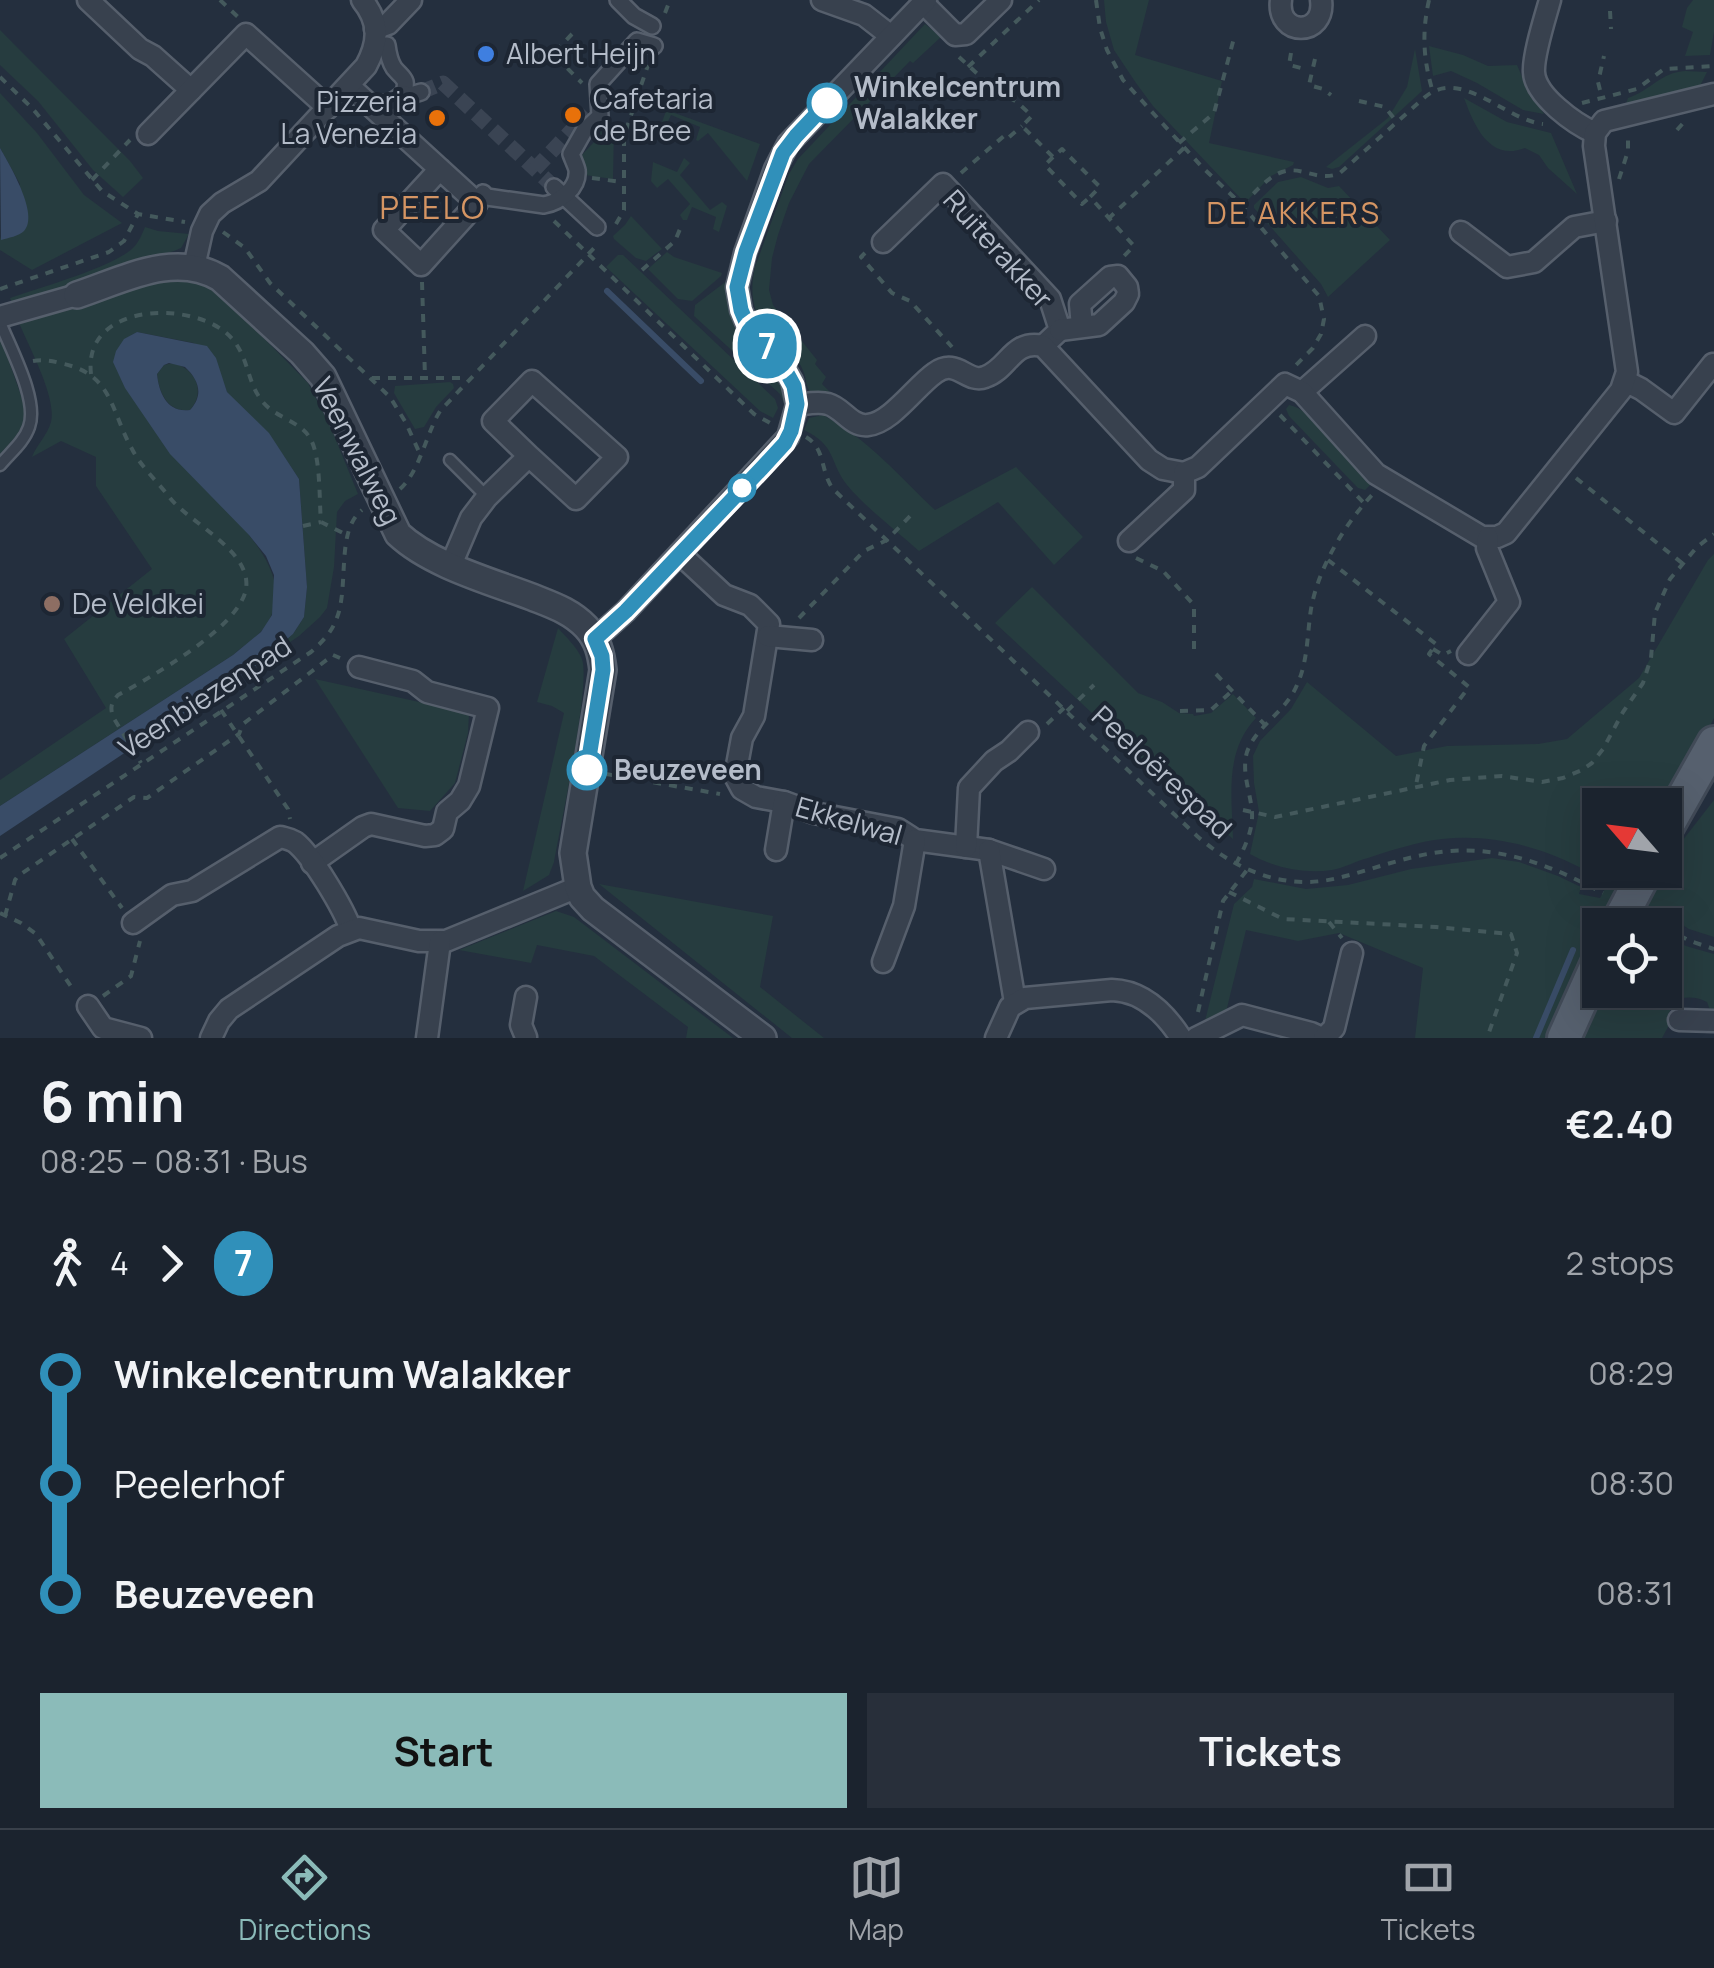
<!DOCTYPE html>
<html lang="en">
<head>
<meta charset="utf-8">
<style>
	body { margin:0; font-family:Manrope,sans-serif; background:#282f3a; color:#f1f3f6; height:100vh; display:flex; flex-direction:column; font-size:38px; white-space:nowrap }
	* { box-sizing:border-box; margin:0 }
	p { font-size:32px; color:#a0a4aa }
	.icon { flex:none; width:55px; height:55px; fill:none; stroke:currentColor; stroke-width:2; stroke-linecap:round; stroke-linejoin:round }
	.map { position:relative; height:1038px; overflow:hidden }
	.panel { display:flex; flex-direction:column; background:#1b232e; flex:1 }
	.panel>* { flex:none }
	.badge { padding:0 20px; border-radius:32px; font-size:35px; line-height:65px }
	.needle { width:65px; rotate:298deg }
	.fabs { position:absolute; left:1582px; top:788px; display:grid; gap:20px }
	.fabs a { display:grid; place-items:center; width:100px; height:100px; border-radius:0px; background:#1b232e; box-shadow:0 10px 40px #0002,0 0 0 2px #39404a; font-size:50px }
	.map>.badge { position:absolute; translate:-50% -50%; box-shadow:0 0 0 5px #fff }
	.legs { display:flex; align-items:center; gap:15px; height:110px; padding:0 40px; font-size:32px }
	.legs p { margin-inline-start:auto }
	.overview { display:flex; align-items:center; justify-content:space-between; height:170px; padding:0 40px }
	h1 { font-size:55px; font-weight:700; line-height:75px }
	.button { display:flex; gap:20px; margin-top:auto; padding:20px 40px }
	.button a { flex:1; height:115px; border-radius:0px; background:#8bbbb9; color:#111; font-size:40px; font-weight:700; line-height:115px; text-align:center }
	.button a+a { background:#282f3a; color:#f1f3f6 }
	ul { padding:0 40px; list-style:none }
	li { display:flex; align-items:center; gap:35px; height:110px; font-size:38px }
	li i { display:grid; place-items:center; width:15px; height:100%; margin:0 12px; background:currentColor }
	li i::after { content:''; width:25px; height:25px; margin:-12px; border:8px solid; border-radius:50%; background:#1b232e }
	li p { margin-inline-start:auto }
	li:first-child i { background:linear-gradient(#0000 50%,currentColor 0) }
	li:last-child i { background:linear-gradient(currentColor 50%,#0000 0) }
	.tab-bar { display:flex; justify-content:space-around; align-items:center; height:140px; border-top:2px solid #39404a; background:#1b232e; font-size:28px; color:#a0a4aa }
	.tab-bar a { display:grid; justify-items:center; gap:5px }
	.tab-bar .current { color:#8bbbb9 }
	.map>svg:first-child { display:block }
	.green { fill:#263c3f }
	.water { fill:#394c67; fill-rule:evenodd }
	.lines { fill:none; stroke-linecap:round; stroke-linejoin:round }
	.stream { stroke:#394c67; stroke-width:6 }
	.pedestrian-tunnel { stroke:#3a4453; stroke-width:15; stroke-dasharray:15 8; stroke-linecap:butt }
	.service-casing { stroke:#565f6c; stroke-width:15 }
	.pedestrian-casing { stroke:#565f6c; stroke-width:20 }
	.minor-casing { stroke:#565f6c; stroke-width:25 }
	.tertiary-casing { stroke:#565f6c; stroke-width:30 }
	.primary-casing { stroke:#414a57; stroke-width:38 }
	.path { stroke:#44595c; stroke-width:4; stroke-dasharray:8 8; stroke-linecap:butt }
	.service { stroke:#38414e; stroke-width:10 }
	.pedestrian { stroke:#38414e; stroke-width:15 }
	.minor { stroke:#38414e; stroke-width:20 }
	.tertiary { stroke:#38414e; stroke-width:25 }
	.primary { stroke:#56606e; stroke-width:32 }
	.line-1-casing { stroke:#fff; stroke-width:22 }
	.line-1 { stroke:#3090ba; stroke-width:15 }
	.shop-dot { fill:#3f7fe0; stroke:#1d2633; stroke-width:4 }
	.stop-1-dot { fill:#fff; stroke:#3090ba; stroke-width:5 }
	.food-dot { fill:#e8710a; stroke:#1d2633; stroke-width:4 }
	.education-dot { fill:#8d6e63; stroke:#1d2633; stroke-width:4 }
	.labels { text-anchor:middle; stroke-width:8; stroke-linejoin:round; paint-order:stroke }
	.poi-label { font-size:28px; fill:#b4bcc9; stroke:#1d2633; text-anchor:start }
	.stop-label { font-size:28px; font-weight:bold; fill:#b4bcc9; stroke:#1d2633; text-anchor:start }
	.street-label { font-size:28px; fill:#b4bcc9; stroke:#1d2633 }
	.neighbourhood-label { font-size:30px; letter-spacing:2.5px; fill:#d59563; stroke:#1d2633 }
	.quarter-label { font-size:32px; letter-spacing:2.5px; fill:#d59563; stroke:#1d2633 }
</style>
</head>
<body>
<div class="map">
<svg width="1714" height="1038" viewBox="0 0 1714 1038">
	<rect width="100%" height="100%" fill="#242f3e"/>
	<g class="green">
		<polygon points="1104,0 1149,0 1135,55 1222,81 1209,143 1294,162 1293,165 1271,176 1245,203 1153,106 1136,83 1114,50 1106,22"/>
		<polygon points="1693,0 1714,0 1714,32 1710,55 1685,56 1693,32 1682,27 1687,8"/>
		<path d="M925,24l16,13 -28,26 -3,-2 -101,103 -20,39 -11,32 -6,23 -3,32 4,15 44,55 -2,4 11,13 -4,7 9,9c-5,1 -11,3 -16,1 -10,-3 -8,-14 -11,-21 -9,-27 -39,-39 -49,-65 -4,-14 -3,-28 0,-41l34,-93 9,-15z"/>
		<polygon points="0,30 130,161 143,178 123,197 93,170 38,101 0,65"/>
		<polygon points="1429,46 1463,55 1488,66 1517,65 1527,88 1544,114 1523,110 1477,83 1451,71 1433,76"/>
		<polygon points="1415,49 1422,91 1339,167 1332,169 1326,167 1388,118 1407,87"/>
		<path d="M1685,71l22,1 -6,12 -8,6 -67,14 2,-6c22,-7 33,-26 57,-27z"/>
		<polygon points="0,93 37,133 84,195 122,223 32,270 0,250 0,239 20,184 0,148"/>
		<polygon points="672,95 677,98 672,112 760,144 747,181 708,133 698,141 696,140 700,127 671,115 664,130 659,130"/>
		<path d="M1464,98l43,24 44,11 26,61 -29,-26 -9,-13 -14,-7c-36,14 -51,-23 -61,-50z"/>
		<polygon points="596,123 614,130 613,179 585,175 580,157 595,141 587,133"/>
		<polygon points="684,158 690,163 680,175 710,210 722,202 727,206 719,232 713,229 716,217 692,207 687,220 683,220 680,215 690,204 668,179 657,188 651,181 653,162 677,172"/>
		<polygon points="1301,177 1328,188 1339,186 1390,240 1328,297 1321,284 1254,208 1254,205 1278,182"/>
		<polygon points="631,216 662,249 646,261 636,258 614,239 613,236 625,225"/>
		<path d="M145,227l13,4 31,3 -8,14 -7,3 -25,7 -136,48 -3,-8c29,-10 103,-31 123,-50 6,-6 9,-14 12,-21z"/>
		<polygon points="667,252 674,257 722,273 721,276 692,301 678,299 648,269"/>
		<polygon points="618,255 623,255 641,272 775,399 778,408 773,418 760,411 606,267"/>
		<path d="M172,280l31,4 24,17 81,82 23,45 27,66 -13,7 -8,11 -3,55 -7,41 -7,9 -21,19 -41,28 35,-30 11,-17 3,-30 -8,-108 -30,-45 -33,-31 -9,-11 -5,-14 -28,-35 -57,-11 -12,7 124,196c22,28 40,61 14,94 -8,10 -20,17 -30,26l-233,151v-26l106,-72 -42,-69 88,-70 -56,-83v-29l-35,-16 -29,16c5,-13 15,-21 19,-35 6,-24 -22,-75 -32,-99l125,-37z"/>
		<path d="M728,280c-2,22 4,44 17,60 18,22 43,35 40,66l-5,-12 -86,-78 1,-11z"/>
		<path d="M0,336l24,68c2,26 -8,32 -24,50z"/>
		<path d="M173,363c23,6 33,29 17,47 -22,3 -31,-17 -33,-36l7,-9z"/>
		<polygon points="450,382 453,384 454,388 436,407 424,427 415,429 394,393 395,386"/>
		<path d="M1289,405c25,5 46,43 65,62 5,5 12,11 18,16l-7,7 -7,-2 -69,-72 -3,-7z"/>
		<path d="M823,415c44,23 77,62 112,95l81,-43 67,70 -29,28 -56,-63 -79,49c-21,-19 -54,-44 -72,-66 -18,-23 -10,-39 -43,-55l5,-12z"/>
		<path d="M1714,554v164l-41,81 -8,6h-65v65h33l-30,55h-3v6l-50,107h-135l8,-70 -84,-35 -41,8 -52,-11 -20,82 -22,13 30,-121 18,-17 2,-8 52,10 42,-4 63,-16 81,-11 27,4 39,14 23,11 -2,7 21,4 8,-15 -15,-16 -4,5c-44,-24 -95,-39 -147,-33 -25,3 -50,11 -74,19 -12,3 -24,10 -36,12 -27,4 -58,-2 -82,-16l9,-42 -5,-29 -1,-27 7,-15 31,-32 16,-27 89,74 51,-10 91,-2 29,-5 72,-61 69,-118z"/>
		<path d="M1032,587l106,106 24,9 17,11 14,1 1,2 17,-3 22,-19 23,24c-32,34 -24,78 -23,121l-112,-99 -126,-117z"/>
		<path d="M558,628c8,9 19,19 24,31 9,25 -22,169 -28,203l-5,13 -26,16 41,-178 -12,-7 -15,-4z"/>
		<polygon points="315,679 469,713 468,733 455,783 430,811 398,808"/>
		<polygon points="1714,800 1714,937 1689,929 1676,921 1679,915 1652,907 1643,923 1645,925 1632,925 1679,845"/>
		<polygon points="599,884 773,916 760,987 824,1038 792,1038"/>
		<polygon points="556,911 574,917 733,1038 686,1038 688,1027 594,956 537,945 531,963 459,950"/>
		<path d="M1667,936l19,10 28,8v59l-4,-3 -3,-8c-12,-6 -25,-6 -36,1l-3,24 -6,11h-84l22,-48h65v-50z"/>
	</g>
	<g class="water">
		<path d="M0,148c9,16 40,67 24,83 -5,5 -16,7 -23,9z"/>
		<path d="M137,332l70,14 9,12 11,34 42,41 30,46 8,108 -3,30 -11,17 -35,30 -258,172v-30l233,-151 28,-23 11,-17 2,-40 -8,-19 -17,-21 -79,-81 -45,-66 -12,-26 3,-11 8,-12zM169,363l16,4c14,13 19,28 5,43 -23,3 -31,-17 -33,-36l7,-9z"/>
	</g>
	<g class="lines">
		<g class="stream">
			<polyline points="607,291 701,381"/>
			<polyline points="1536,1038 1573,950"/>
		</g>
		<g class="pedestrian-tunnel">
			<polyline points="421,92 443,83 554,187"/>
			<polyline points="535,169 588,113"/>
		</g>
		<g class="service-casing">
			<g id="service">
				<path d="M0,322c10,26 39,78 29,105 -5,15 -19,26 -29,38"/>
				<polyline points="450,460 487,497"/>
			</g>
		</g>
		<g class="pedestrian-casing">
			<g id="pedestrian">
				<polyline points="618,0 634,16 652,26"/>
				<path d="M387,45c1,8 3,17 7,23 9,11 15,11 9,26"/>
				<polyline points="382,104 393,101 403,94 411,95 421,92"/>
				<polyline points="554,187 597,227"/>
				<path d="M472,199l8,-2 3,-4 4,4 57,8c16,-3 35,-17 33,-35 0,-2 -5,-13 -6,-16l13,-23 16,-15 -2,-32 39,-43 17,5"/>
			</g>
		</g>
		<g class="minor-casing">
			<g id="minor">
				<polyline points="88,0 140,49 153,56 191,90"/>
				<polyline points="822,0 864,15 891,36"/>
				<path d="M1281,0c-5,37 45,37 40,0"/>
				<path d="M1550,0c-5,18 -17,55 -16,72 1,24 41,52 61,61"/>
				<polyline points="923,3 955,35 966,34 1001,0"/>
				<polyline points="375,29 388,24 411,0"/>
				<polyline points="349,86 477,203 421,265 384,230 440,169"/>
				<polyline points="148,134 246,34 328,108"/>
				<polyline points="1461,232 1507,267 1534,262 1574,227 1606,221"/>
				<polyline points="883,242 943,184 1050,299 1060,330 1043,346"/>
				<path d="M194,267l8,-36 8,-17 12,-11 37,-22 107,-115c13,-24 14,-44 -4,-66"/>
				<polyline points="0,317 77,295"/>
				<polyline points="1060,330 1099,325 1124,302 1128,294 1127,287 1118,276 1110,277 1080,304 1082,327"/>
				<polyline points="1625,381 1641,389 1674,413 1713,364"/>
				<polyline points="1302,392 1365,336"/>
				<path d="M797,405c9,-1 21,-4 31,-1 15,4 23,23 40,21 23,-2 48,-39 67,-52 22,-16 32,11 50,4 24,-8 27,-38 58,-31l106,114 14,9 21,4"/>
				<polyline points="1129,541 1184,490 1184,473 1198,467 1285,384 1302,392 1376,474 1482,537 1497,537 1506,533 1621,390 1627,372 1594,146 1595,133 1604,121 1714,94"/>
				<polyline points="680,554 724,595 750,605 769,624 754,716 742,738 735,776 742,789 756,797 784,802 814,813 898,829 915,840 989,850 1044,869"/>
				<polyline points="451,565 471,518 487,497 529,456 576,499 617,457 532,381 493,421 529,456"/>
				<polyline points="768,636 812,640"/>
				<polyline points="595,639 626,611 788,437 797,405 792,381 780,361 746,322 741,310 737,287 745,253 775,169 788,144 926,0"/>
				<polyline points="1468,654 1509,602 1487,548 1488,538"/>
				<polyline points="966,847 969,788 994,761 1009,751 1028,732"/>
				<polyline points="776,850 784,802"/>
				<polyline points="989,850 1015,1002"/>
				<polyline points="312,863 363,827 371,824 425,836 435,835 443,829 447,812 460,801 469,786 488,708 427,692 413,681 359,667"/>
				<path d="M133,923l39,-28 20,-4 88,-54c8,2 8,1 15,5 17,13 49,67 56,88"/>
				<polyline points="883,962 904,906 915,840"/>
				<polyline points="88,1006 103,1028 141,1038"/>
				<polyline points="1679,1020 1714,1021"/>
				<polyline points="526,1037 521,1025 526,997"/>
				<polyline points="211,1038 219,1021 229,1009 338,936 359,928 419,941 446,941 578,887"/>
				<polyline points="427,1038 440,942"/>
				<path d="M996,1038l14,-31 15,-9 87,-8c31,1 53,23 69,48"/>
				<polyline points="1196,1038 1242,1015 1311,1033 1322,1038"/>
				<polyline points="1324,1038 1334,1028 1352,953"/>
			</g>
		</g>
		<g class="tertiary-casing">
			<path id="tertiary" d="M77,295c46,-15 97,-44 143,-17l82,75 21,24 75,157c33,31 92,47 134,63 20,8 39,14 54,30 12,13 15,26 17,43l-30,183 5,34 4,10 11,12 170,129"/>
		</g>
		<g class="primary-casing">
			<g id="primary">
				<polyline points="1665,830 1714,743"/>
				<polyline points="1617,925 1646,870"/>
				<polyline points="1564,1038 1600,958"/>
			</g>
		</g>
		<g class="path">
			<polyline points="220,0 238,17"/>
			<polyline points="1096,0 1100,28 1107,50 1123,80 1202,167 1242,205 1319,296 1324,319 1321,334 1313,348 1294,367"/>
			<path d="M1429,0c-7,31 -6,58 3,89"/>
			<polyline points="1610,11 1611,29"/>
			<polyline points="665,13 670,0"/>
			<polyline points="572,34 553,54 582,83"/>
			<polyline points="1291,53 1289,65 1301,68"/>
			<polyline points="959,57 994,89 1017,102 1032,116 1022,126 1053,157 1062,149 1100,187 1090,197 1134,246 1124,256"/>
			<polyline points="1315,59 1309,85 1323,89 1331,95"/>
			<polyline points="968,67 1039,0"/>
			<polyline points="0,77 32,108 102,191 138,214 185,222"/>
			<polyline points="1600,90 1598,82 1604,56"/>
			<polyline points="1359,101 1385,107 1397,122"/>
			<polyline points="1582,103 1637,89 1664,69 1714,66"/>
			<polyline points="1677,130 1684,122"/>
			<polyline points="1179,143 1214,113 1234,38"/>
			<polyline points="1053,157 1045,165 1082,204 1090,197"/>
			<polyline points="961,173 1005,135 1008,138 1022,126"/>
			<polyline points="592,178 622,182"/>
			<polyline points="1619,179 1628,151 1628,136"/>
			<polyline points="92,180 130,140"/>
			<path d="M1242,205c12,-11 25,-28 40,-33 20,-7 36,11 58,1l85,-76c36,-30 80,23 118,27"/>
			<polyline points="1108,219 1184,148"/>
			<polyline points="554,221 754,414 770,423"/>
			<polyline points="616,224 624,210 624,136 648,65"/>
			<polyline points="223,232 245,248 270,283 390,397 406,423 420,454"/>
			<polyline points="865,253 861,257 892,293 910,301 952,347"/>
			<polyline points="642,270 675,241 680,229"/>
			<polyline points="422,282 425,377"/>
			<polyline points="0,289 109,252 124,241 138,214"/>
			<path d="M33,361c11,-2 20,0 31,3 49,11 47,48 68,85 9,18 26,33 38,49 21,26 82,53 76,91 -7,39 -95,88 -128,106 -7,8 -8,12 -5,22l28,46"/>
			<path d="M91,374c-8,-68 89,-73 130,-45 29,20 23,49 41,72 12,16 38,20 48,37 11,18 9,62 11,84l26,13"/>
			<polyline points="372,378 467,378"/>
			<polyline points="1280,415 1363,502"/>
			<path d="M806,437c20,12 14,34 27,52l364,347c40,35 88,55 141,42 37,-9 73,-24 112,-27 56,-4 104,16 153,42"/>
			<polyline points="1576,478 1682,563"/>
			<path d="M400,489c20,-18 26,-55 40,-78l156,-165"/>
			<polyline points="303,526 321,522"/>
			<polyline points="1136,558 1163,571 1194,605 1194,650 1197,653"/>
			<polyline points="1328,560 1436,644 1429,654 1469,687 1424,746 1416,785"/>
			<polyline points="799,618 864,551 887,540 911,515"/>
			<polyline points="1433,649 1443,655 1451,651"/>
			<polyline points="1216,674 1266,726"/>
			<polyline points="221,710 288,809 290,819"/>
			<polyline points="1067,711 1094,685"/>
			<polyline points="1180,711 1211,710 1233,690"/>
			<polyline points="1047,724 1064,708"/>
			<polyline points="606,774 720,794"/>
			<polyline points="1243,810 1275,817 1450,780 1502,776 1542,782 1563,778 1582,770 1592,763 1603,749 1623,712 1643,683 1651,658 1655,613 1670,579 1697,547 1714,534"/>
			<polyline points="72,839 122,908"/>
			<path d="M0,858l311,-206c11,-10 20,-19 25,-32 14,-32 -1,-89 26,-110"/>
			<path d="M1236,864c8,-15 17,-33 16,-51 -1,-20 -11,-40 -5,-61 9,-26 39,-40 50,-67 11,-24 10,-50 14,-76 7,-40 33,-84 61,-114"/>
			<polyline points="1229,892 1283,919 1436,927 1511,934 1517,953 1487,1038"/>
			<polyline points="0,913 21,923 36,934 74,991"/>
			<polyline points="5,916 15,880 18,876 134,797 147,798 239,734 243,724 333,655 340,658"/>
			<polyline points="1652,921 1660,925"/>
			<polyline points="1329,922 1342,938"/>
			<polyline points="1665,928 1690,941 1714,949"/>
			<polyline points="103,996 131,976 140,941"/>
			<polyline points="1198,1012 1223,901 1247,870"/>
		</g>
		<use href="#service" class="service"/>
		<use href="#pedestrian" class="pedestrian"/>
		<use href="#minor" class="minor"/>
		<use href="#tertiary" class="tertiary"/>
		<use href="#primary" class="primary"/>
	</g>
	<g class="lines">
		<g class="line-1-casing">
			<polyline id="line-1" points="587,770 603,670 602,656 595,639 626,611 762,468 785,443 791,431 797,404 794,386 780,360 746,322 741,310 737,287 746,252 783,153 796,136 827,103"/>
		</g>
		<use href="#line-1" class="line-1"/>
	</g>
	<circle class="shop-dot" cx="486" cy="54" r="10"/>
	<g class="stop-1-dot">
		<circle cx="827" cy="103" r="18"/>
		<circle cx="742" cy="488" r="12"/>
		<circle cx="587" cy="770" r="18"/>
	</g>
	<g class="food-dot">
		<circle cx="573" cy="115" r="10"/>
		<circle cx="437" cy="118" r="10"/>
	</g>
	<circle class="education-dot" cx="52" cy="604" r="10"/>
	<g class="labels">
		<g class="poi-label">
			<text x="506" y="64">Albert Heijn</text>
			<text x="593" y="109">Cafetaria<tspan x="593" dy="32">de Bree</tspan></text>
			<text x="417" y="112" text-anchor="end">Pizzeria<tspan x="417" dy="32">La Venezia</tspan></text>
			<text x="72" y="614">De Veldkei</text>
		</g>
		<g class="stop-label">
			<text x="854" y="97">Winkelcentrum<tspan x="854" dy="32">Walakker</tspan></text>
			<text x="614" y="780">Beuzeveen</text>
		</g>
		<g class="street-label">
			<text transform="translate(998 249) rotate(48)" y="10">Ruiterakker</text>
			<text transform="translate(357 451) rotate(63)" y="10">Veenwalweg</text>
			<text transform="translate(205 697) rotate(-33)" y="10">Veenbiezenpad</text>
			<text transform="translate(1162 772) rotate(43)" y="10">Peeloërespad</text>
			<text transform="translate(849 821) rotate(16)" y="10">Ekkelwal</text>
		</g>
		<g class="neighbourhood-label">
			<text x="1294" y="224">DE AKKERS</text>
		</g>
		<g class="quarter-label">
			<text x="433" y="219">PEELO</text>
		</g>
	</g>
</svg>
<div class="fabs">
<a><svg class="needle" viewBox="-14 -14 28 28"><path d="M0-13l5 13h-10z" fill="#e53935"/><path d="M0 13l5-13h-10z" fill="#a0a4aa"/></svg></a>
<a><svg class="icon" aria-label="locate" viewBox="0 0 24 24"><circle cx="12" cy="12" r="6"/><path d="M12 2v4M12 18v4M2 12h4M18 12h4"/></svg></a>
</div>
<b class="badge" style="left:767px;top:346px;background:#3090ba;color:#fff">7</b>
</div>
<section class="panel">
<div class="overview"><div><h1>6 min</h1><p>08:25 – 08:31 · Bus</p></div><b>€2.40</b></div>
<div class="legs"><svg class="icon" aria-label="walk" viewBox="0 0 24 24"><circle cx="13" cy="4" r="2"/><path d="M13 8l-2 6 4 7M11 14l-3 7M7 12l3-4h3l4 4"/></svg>4<svg class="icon" aria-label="forward" viewBox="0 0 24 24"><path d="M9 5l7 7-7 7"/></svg><b class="badge" style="background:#3090ba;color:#fff">7</b><p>2 stops</p></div>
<ul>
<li><i style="color:#3090ba"></i><b>Winkelcentrum Walakker</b><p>08:29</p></li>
<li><i style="color:#3090ba"></i><span>Peelerhof</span><p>08:30</p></li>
<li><i style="color:#3090ba"></i><b>Beuzeveen</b><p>08:31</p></li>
</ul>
<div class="button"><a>Start</a><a>Tickets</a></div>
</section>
<nav class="tab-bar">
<a class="current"><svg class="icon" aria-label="directions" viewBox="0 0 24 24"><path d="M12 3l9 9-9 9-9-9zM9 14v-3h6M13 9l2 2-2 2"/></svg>Directions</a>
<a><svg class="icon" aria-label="map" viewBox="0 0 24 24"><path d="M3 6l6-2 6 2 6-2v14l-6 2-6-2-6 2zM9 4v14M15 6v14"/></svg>Map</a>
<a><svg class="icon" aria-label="tickets" viewBox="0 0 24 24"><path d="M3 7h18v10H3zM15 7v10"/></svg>Tickets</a>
</nav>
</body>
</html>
